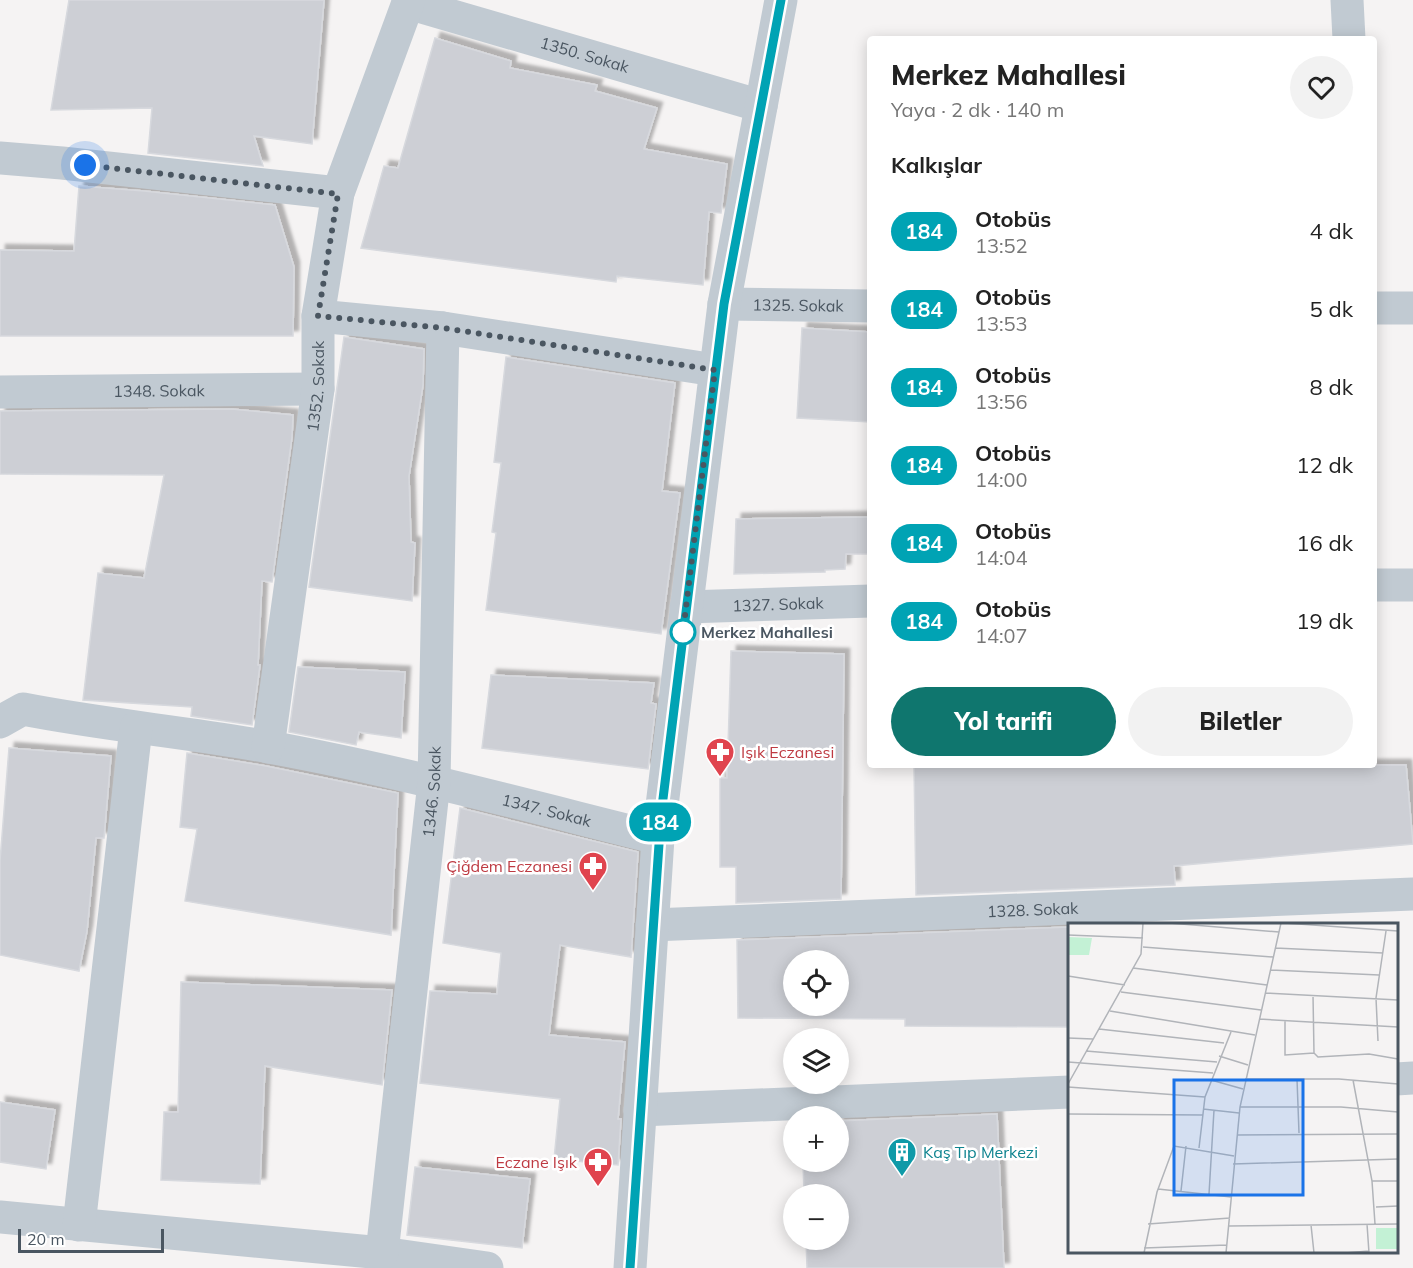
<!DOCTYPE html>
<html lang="tr">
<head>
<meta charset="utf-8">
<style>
	body { margin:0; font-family:Mulish,sans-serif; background:#f2f2f2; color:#222; height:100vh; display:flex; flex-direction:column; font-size:22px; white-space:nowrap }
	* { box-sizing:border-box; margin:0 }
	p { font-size:20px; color:#767676 }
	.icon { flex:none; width:33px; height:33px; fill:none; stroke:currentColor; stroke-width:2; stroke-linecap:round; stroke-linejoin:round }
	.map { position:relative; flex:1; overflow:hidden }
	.drawer { position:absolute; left:867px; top:36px; width:510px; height:732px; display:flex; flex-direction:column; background:#fff; border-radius:6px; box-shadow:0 3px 15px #0003 }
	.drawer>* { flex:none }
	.badge { padding:0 12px; border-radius:20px; font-size:21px; line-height:39px }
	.buttons { position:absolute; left:783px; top:950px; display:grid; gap:12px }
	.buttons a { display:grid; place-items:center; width:66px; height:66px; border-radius:50%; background:#fff; box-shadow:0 3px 15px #0003; font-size:30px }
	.scale { position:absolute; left:18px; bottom:15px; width:146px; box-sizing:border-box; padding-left:6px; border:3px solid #4a5661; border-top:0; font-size:16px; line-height:21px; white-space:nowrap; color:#4a5661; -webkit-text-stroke:4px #fff; paint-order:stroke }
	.you { position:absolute; width:30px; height:30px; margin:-15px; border:4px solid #fff; border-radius:50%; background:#1a73e8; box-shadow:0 0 0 9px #1a73e833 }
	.map>.badge { position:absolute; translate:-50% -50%; box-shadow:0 0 0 3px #fff }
	h2 { padding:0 24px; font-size:22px; line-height:54px }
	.round { display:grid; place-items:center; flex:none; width:63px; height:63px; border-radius:32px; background:#f2f2f2 }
	.head { display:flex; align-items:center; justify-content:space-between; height:102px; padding:0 24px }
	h1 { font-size:28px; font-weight:800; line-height:45px }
	.primary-button { display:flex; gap:12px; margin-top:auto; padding:12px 24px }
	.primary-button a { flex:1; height:69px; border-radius:36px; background:#0f766e; color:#fff; font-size:24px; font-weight:800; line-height:69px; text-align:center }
	.primary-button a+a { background:#f2f2f2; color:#222 }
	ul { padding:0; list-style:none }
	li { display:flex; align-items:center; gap:18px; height:78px; padding:0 24px }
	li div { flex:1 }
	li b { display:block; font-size:22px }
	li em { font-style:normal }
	li .badge { min-width:66px; font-weight:700; text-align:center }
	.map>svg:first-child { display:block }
	.building { fill:#cdcfd5; stroke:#d7d9de; stroke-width:1.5; fill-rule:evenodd; filter:url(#shadow) }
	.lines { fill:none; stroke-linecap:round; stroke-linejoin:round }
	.minor { stroke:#c1cad2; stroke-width:33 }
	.line-casing { stroke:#fff; stroke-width:14 }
	.line { stroke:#00a3b4; stroke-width:9 }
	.walk { stroke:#4a5661; stroke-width:6; stroke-dasharray:0 10.8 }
	.stop-dot { fill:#fff; stroke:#00a3b4; stroke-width:3 }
	.labels { text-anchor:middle; stroke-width:5; stroke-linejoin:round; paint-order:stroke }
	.street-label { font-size:16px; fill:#4a5661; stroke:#fff }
	.stop-label { font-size:16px; font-weight:bold; fill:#4a5661; stroke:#fff; text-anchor:start }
	.health-label { font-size:16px; fill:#be3a42; stroke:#fff; text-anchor:end }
	.culture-label { font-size:16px; fill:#0d838f; stroke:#fff; text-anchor:start }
	.inset-road { fill:none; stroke:#b1b4b9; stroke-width:1.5 }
	.view { fill:#1a73e8; fill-opacity:0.15; stroke:#1a73e8; stroke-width:3 }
	.inset-edge { fill:none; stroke:#4a5661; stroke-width:3 }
</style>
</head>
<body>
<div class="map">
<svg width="1413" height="1268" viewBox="0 0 1413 1268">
	<defs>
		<filter id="shadow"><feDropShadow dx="5.5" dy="-5.5" stdDeviation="1.5" flood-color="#0004"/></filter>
	</defs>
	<rect width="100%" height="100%" fill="#f5f3f3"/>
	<g class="building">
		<polygon points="69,0 324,0 312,144 254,136 263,166 148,153 152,108 51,110"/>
		<polygon points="435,38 511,61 510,68 597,85 595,91 657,108 644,149 727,164 721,213 709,212 703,285 617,276 616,282 361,248 384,166 398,168"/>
		<polygon points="79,186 144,191 275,205 294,267 293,336 0,336 0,250 74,251"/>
		<polygon points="802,328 870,332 870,422 797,418"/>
		<polygon points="344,337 424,349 423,385 409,476 411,542 415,543 412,601 309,587"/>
		<polygon points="506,357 675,383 662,491 680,493 661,634 486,610 496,533 492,532 501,463 494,462"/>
		<polygon points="232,409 293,415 292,437 272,582 262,581 258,665 260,665 252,725 191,716 192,707 83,700 98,573 144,578 164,475 0,474 0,411"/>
		<polygon points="870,517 870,554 846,554 845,569 825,570 825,572 734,574 736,519"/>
		<polygon points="731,651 844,654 841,899 736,903 736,867 720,867 720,778 727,778"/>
		<polygon points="298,667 405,672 401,738 359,732 356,745 289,732"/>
		<polygon points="491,675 654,683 651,703 656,704 648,769 482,748"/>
		<polygon points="9,748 111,756 104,838 96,838 87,931 79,971 0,955 0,861"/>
		<polygon points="187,753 266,766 398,793 391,935 185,901 197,829 180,827"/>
		<polygon points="914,765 1406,765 1413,844 1174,866 1175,885 916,895"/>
		<polygon points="460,808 638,852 631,957 560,945 549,1035 625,1042 618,1119 621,1119 618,1165 554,1159 560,1099 420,1083 430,991 497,994 501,953 443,943"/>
		<path d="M1070,927v100l-165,-1v-7l-167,-1 -1,-78zM794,960h44v45h-44z"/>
		<polygon points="181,982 392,990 382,1085 265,1066 260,1184 161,1180 164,1112 178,1112"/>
		<polygon points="0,1102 55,1110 46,1169 0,1162"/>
		<polygon points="997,1114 1004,1268 807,1268 806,1239 838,1239 838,1194 804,1194 803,1161 838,1161 838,1121"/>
		<polygon points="415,1167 530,1179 522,1248 407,1235"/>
	</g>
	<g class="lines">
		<g class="minor">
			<polyline points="1347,0 1349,39"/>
			<path id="s1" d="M408,3l353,103"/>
			<polyline points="0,158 62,163 338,193"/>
			<path id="s2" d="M724,304l146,2"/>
			<polyline points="1374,308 1413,308"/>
			<polyline points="318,316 443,328 715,370"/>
			<path id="s3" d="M0,392l318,-3"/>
			<polyline points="1374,585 1413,585"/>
			<path id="s4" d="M686,607l184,-6"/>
			<path id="s5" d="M0,722l23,-13c81,16 164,23 246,38 131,24 260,59 389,91"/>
			<path id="s6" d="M268,747l50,-358v-73l20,-123 71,-193"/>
			<path id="s7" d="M652,925l761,-31"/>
			<polyline points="1396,1079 1413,1078"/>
			<polyline points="640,1110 1070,1092"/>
			<polyline points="0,1217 382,1253 487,1268"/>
			<polyline points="79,1225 136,728"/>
			<path id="s8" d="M382,1253l52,-471 9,-454"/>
			<polyline points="630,1268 658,838 724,304 781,0"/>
		</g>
	</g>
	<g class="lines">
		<g class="line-casing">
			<polyline id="line" points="630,1268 661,815 724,304 781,0"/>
		</g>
		<use href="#line" class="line"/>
		<polyline class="walk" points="85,165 338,194 318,316 443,328 715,370 683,632"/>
	</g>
	<defs>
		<g id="pharmacy-pin" transform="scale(1.5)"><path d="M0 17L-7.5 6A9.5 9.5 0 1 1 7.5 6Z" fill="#e0444e" stroke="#fff"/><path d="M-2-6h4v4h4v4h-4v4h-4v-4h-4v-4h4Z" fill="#fff"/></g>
		<g id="building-pin" transform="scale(1.5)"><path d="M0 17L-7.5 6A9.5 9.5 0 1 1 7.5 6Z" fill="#0f9aa8" stroke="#fff"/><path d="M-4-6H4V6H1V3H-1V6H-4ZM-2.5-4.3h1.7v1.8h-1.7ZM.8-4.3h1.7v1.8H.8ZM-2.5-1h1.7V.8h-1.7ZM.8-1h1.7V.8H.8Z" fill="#fff"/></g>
	</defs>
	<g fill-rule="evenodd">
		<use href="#pharmacy-pin" x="720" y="752"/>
		<use href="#pharmacy-pin" x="593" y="866"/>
		<use href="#building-pin" x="902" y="1152"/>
		<use href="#pharmacy-pin" x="598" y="1162"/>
	</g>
	<circle class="stop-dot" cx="683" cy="632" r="12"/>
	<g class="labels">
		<g class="street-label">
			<text dy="6" stroke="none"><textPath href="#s1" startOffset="184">1350. Sokak</textPath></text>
			<text dy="6" stroke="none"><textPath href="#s2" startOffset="74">1325. Sokak</textPath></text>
			<text dy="6" stroke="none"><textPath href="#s6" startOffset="364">1352. Sokak</textPath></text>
			<text dy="6" stroke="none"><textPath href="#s3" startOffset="159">1348. Sokak</textPath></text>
			<text dy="6" stroke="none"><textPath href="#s4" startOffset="92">1327. Sokak</textPath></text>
			<text dy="6" stroke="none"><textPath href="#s8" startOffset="464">1346. Sokak</textPath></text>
			<text dy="6" stroke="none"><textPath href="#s5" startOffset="560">1347. Sokak</textPath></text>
			<text dy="6" stroke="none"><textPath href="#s7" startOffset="381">1328. Sokak</textPath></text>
		</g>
		<g class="stop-label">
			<text x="701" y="638">Merkez Mahallesi</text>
		</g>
		<g class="health-label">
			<text x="741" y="758" text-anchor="start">Işık Eczanesi</text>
			<text x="572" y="872">Çiğdem Eczanesi</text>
			<text x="577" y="1168">Eczane Işık</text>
		</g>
		<g class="culture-label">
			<text x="923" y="1158">Kaş Tıp Merkezi</text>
		</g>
	</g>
	<g transform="translate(1068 923)">
		<rect width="330" height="330" fill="#f5f3f3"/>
		<path d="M0,14l24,1 -3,17h-21zM308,305h22v21h-22z" fill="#c3f1d5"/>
		<path class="inset-road" d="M101,0l110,9M216,0l114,8M0,12l75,3M75,24l130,10M207,25l108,5M65,45l134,17M203,47l108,5M0,53l57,9M53,69l140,18M197,70l133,7M245,72l1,58 4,4 51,-3 29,5M42,88l145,24M191,96l139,8M217,98v34l29,-2M31,106l125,14M0,115l25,1M310,118l-2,-43 10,-67M18,128l131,11M151,133l29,9M0,139l145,11M177,156h94l59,5M229,156l2,54M143,157l32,9M285,157l19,101 3,43M0,161l73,-130 2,-31M0,164l137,10M172,184h101l57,5M135,186l36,4M0,191l135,1M169,212l161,-1M131,225l6,-51 26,-65M235,238v-28M165,241l165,-5M304,258h26M90,266l73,8M113,268l5,-45M141,271l5,-84M308,284l22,-1M80,301l82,-6M299,301l2,29M243,302l3,28M161,303l169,-2M76,325l83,-3M76,330l13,-61 17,-46 60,10M158,330l14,-146 41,-184M277,330l24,-2"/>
		<path class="view" d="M106,157h129v115h-129z"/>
		<rect width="330" height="330" class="inset-edge"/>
	</g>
</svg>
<div class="buttons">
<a><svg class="icon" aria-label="locate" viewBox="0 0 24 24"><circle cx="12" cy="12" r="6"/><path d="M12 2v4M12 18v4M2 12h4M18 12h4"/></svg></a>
<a><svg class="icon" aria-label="layers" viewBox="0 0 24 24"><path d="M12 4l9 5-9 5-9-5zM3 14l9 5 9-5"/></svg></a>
<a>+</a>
<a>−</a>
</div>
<div class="scale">20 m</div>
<div class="you" style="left:85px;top:165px"></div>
<b class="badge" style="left:660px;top:822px;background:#00a3b4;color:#fff">184</b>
<section class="drawer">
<div class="head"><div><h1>Merkez Mahallesi</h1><p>Yaya · 2 dk · 140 m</p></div><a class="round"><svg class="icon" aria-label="heart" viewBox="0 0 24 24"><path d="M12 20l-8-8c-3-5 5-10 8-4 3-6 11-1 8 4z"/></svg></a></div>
<h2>Kalkışlar</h2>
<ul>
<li><span class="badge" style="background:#00a3b4;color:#fff">184</span><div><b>Otobüs</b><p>13:52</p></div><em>4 dk</em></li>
<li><span class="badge" style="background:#00a3b4;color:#fff">184</span><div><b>Otobüs</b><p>13:53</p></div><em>5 dk</em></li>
<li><span class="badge" style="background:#00a3b4;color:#fff">184</span><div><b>Otobüs</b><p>13:56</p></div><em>8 dk</em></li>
<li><span class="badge" style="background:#00a3b4;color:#fff">184</span><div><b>Otobüs</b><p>14:00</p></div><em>12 dk</em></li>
<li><span class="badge" style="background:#00a3b4;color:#fff">184</span><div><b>Otobüs</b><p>14:04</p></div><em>16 dk</em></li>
<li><span class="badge" style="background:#00a3b4;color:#fff">184</span><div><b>Otobüs</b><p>14:07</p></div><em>19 dk</em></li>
</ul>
<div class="primary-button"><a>Yol tarifi</a><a>Biletler</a></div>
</section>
</div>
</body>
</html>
